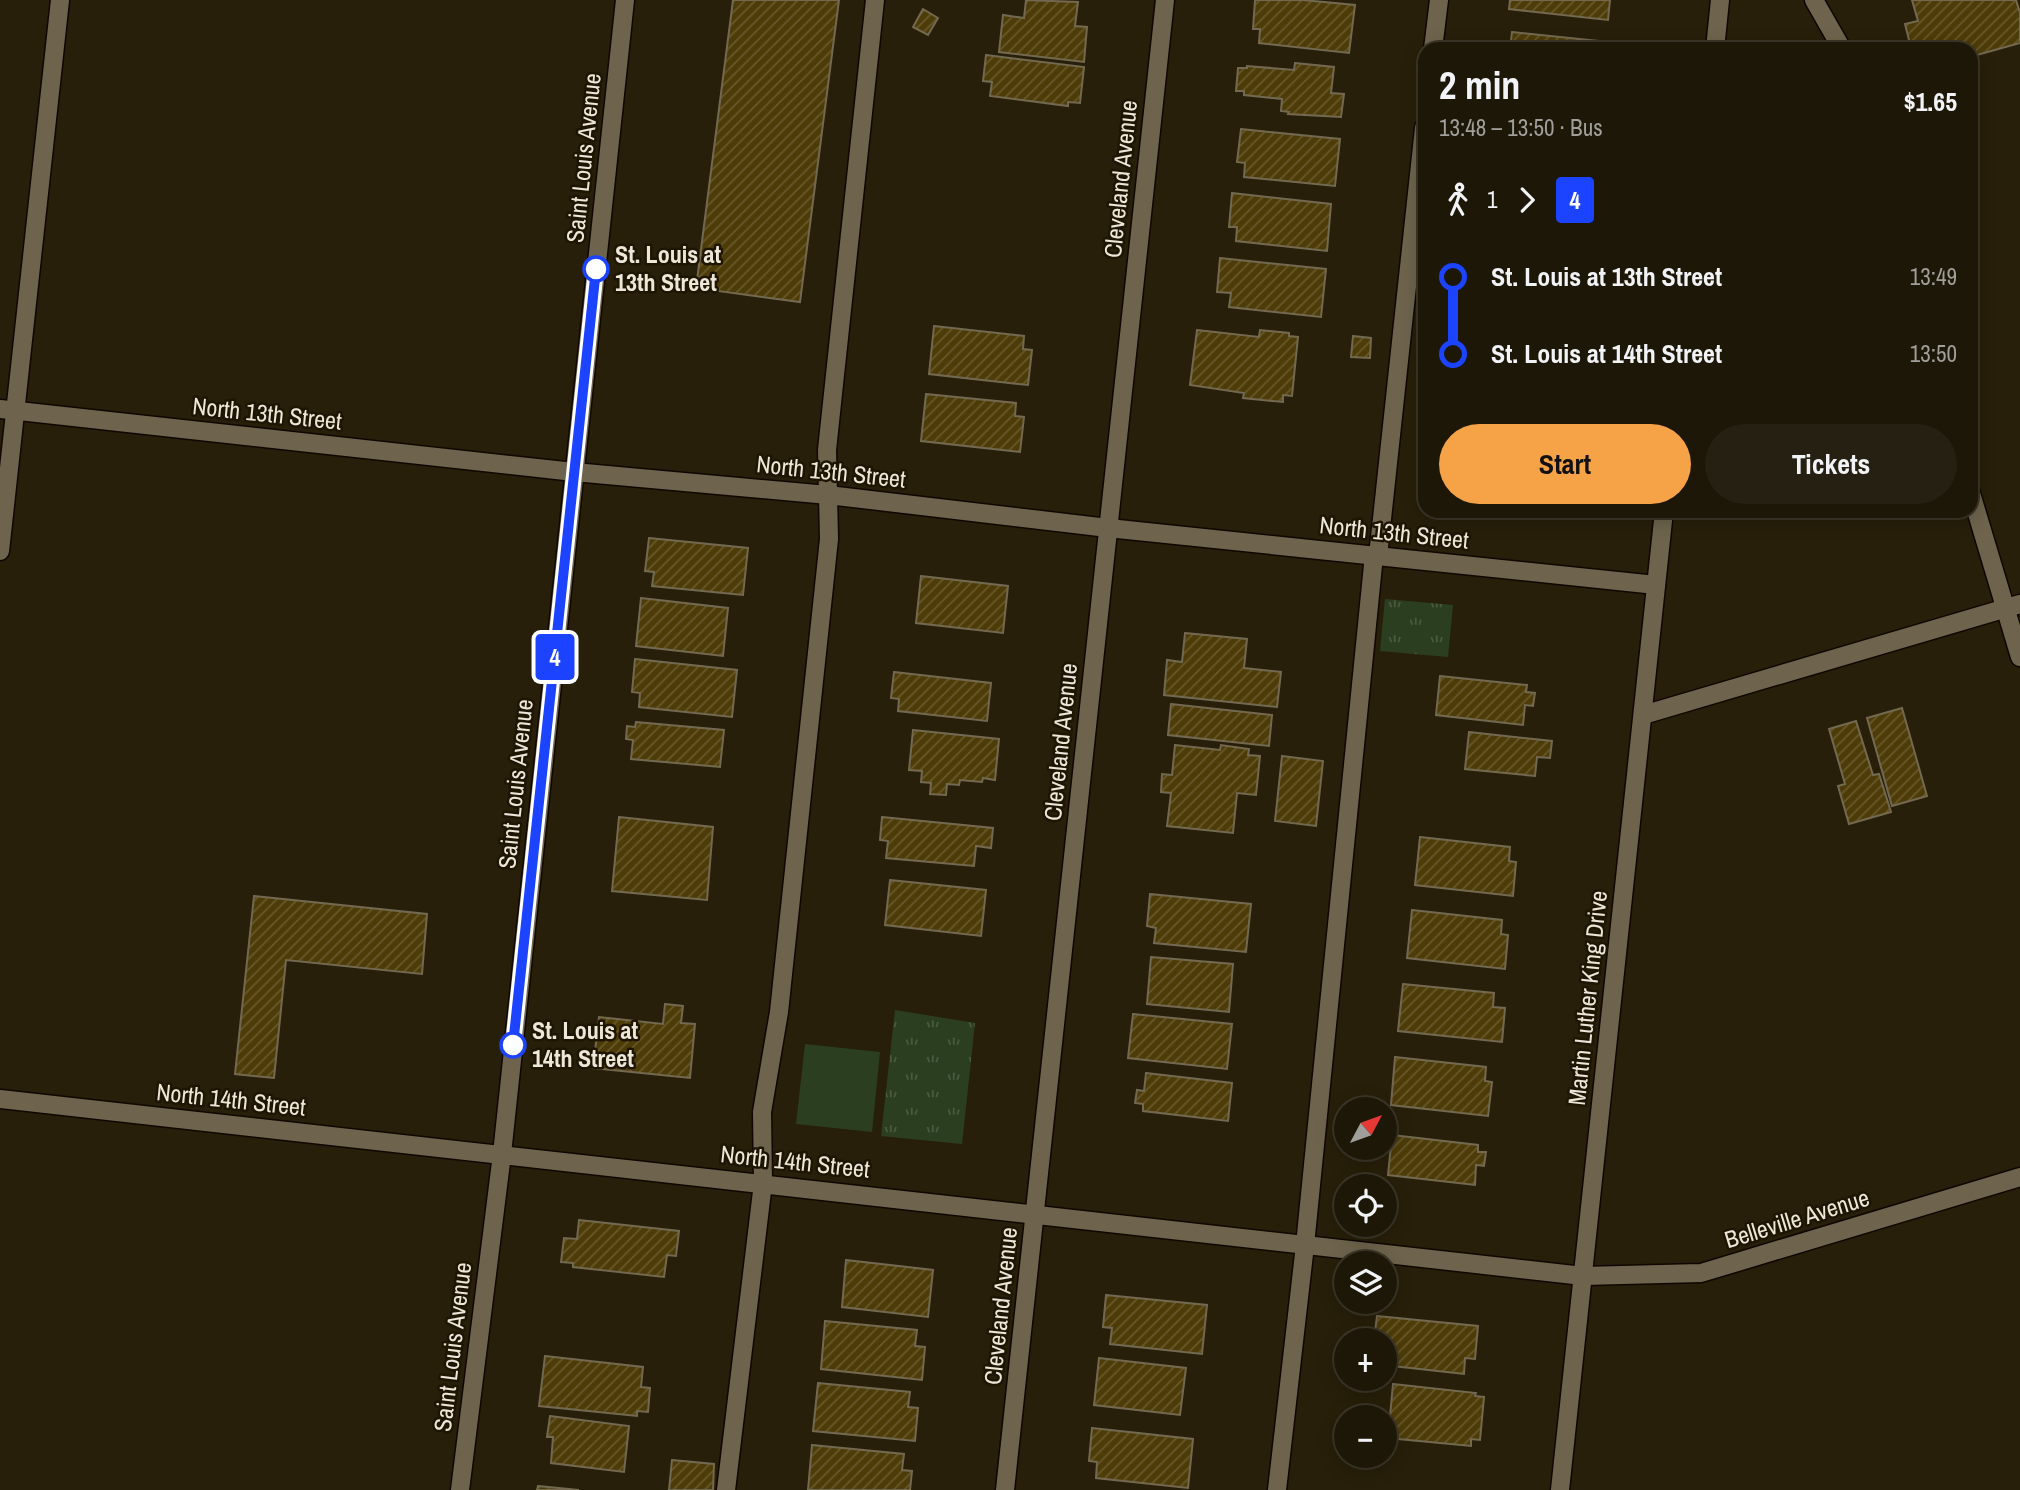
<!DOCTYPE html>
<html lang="en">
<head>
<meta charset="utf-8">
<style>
	body { margin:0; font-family:"Archivo Narrow",sans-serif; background:#252011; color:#f1f3f6; height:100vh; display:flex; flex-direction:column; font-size:26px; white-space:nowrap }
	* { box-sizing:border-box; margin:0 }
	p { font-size:23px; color:#a09f9b }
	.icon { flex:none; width:38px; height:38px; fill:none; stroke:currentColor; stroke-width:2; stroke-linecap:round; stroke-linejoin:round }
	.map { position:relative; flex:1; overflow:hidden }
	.drawer { position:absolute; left:1418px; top:42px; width:560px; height:476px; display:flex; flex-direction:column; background:#1d1707; border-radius:21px; box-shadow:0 4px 18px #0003,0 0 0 2px #3b3628 }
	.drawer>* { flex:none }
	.badge { padding:0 14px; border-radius:5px; font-size:24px; line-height:46px }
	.needle { width:46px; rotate:49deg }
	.controls { position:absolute; left:1334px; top:1097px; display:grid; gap:14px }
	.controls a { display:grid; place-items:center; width:63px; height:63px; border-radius:50%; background:#1d1707; box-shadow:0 4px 18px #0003,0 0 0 2px #3b3628; font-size:35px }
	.map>.badge { position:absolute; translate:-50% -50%; box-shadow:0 0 0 4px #fff }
	.legs { display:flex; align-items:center; gap:10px; height:77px; padding:0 21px; font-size:23px }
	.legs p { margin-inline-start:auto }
	.headline { display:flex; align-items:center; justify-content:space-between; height:119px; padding:0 21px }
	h1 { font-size:38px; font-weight:700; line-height:52px }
	.primary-button { display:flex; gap:14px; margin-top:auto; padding:14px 21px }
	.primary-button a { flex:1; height:80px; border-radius:42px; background:#f6a247; color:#111; font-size:28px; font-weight:700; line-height:80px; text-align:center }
	.primary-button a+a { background:#252011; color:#f1f3f6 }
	ul { padding:0 21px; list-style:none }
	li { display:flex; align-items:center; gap:24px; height:77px; font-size:26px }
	li i { display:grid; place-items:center; width:10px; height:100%; margin:0 9px; background:currentColor }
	li i::after { content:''; width:18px; height:18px; margin:-9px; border:5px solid; border-radius:50%; background:#1d1707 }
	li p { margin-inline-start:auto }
	li:first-child i { background:linear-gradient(#0000 50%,currentColor 0) }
	li:last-child i { background:linear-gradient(currentColor 50%,#0000 0) }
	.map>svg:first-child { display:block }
	.grass { fill:#2b3e20 }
	.park { fill:url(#park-tufts) }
	.building { fill:url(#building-hatch); stroke:#736951; stroke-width:2 }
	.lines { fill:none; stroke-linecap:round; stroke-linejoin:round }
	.service-casing { stroke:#100800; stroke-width:21 }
	.minor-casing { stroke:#100800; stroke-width:21 }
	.tertiary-casing { stroke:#100800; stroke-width:21 }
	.service { stroke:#6e644d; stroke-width:18 }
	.minor { stroke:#6e644d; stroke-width:18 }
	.tertiary { stroke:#6e644d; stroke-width:18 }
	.line-1-casing { stroke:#fff; stroke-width:16 }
	.line-1 { stroke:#1c43ff; stroke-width:10 }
	.stop-1-dot { fill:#fff; stroke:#1c43ff; stroke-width:3.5 }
	.labels { text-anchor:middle; stroke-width:5; stroke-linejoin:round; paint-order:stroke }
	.street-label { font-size:24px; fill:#ede7da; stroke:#1e1502 }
	.stop-label { font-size:24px; font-weight:bold; fill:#ede7da; stroke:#1e1502; text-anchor:start }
</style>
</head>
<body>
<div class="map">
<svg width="2020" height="1490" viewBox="0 0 2020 1490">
	<defs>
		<pattern id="park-tufts" width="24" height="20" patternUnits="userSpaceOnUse" patternTransform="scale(1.75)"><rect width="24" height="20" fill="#2b3e20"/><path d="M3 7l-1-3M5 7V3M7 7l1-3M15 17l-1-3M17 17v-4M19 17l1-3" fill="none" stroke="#4a5a40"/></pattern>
		<pattern id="building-hatch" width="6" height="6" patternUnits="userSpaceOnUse" patternTransform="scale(1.75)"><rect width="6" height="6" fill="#4e3c08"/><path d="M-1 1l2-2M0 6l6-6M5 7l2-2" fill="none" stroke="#68582b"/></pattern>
	</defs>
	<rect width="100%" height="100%" fill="#271f09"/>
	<polygon class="grass" points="805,1044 880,1052 872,1132 796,1124"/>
	<g class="park">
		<polygon points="1385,599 1453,605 1448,657 1380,651"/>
		<polygon points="895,1010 975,1023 962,1144 881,1136"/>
	</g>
	<g class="building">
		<polygon points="733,0 839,0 800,302 696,288"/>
		<polygon points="1026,0 1078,2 1075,26 1087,27 1084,62 999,52 1003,15 1024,18"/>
		<polygon points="1255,0 1303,0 1355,5 1349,53 1259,43 1260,29 1253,29"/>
		<polygon points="1510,0 1610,0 1608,20 1509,9"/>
		<polygon points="1912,0 2016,0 2020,13 2020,43 1970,57 1970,49 1927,49 1925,44 1911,48 1905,24 1918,21"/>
		<polygon points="923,9 938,18 928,35 913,27"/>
		<polygon points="1512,32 1598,41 1597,47 1605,49 1510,49"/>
		<polygon points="986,55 1084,67 1080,103 1068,102 1068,106 990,96 992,82 983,81"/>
		<polygon points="1295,63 1334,67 1331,93 1344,94 1341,117 1288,114 1289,112 1281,111 1282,99 1244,95 1244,91 1236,91 1238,68 1247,68 1247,66 1294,70"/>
		<polygon points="1241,129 1340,139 1335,186 1244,177 1245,163 1237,162"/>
		<polygon points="1232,193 1331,204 1327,251 1236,241 1237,227 1229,227"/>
		<polygon points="1220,258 1326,269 1321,317 1229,307 1231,293 1217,292"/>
		<polygon points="934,326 1024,336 1023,349 1032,350 1028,385 929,374"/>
		<polygon points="1197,330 1259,337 1260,330 1289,333 1289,336 1298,337 1292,396 1283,395 1283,402 1243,398 1244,393 1190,385"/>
		<polygon points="1353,336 1371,338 1370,358 1351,357"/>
		<polygon points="926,394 1016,403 1015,416 1024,417 1020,452 921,441"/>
		<polygon points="649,538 748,548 743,595 652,586 654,572 645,571"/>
		<polygon points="921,576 1008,586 1003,633 916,623"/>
		<polygon points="641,598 728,608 723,656 636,646"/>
		<polygon points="1185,633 1247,639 1244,668 1281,672 1277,707 1164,695 1167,660 1182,662"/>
		<polygon points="635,659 737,670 732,717 639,707 640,693 632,692"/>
		<polygon points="894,672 991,683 987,721 898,711 899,699 891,698"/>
		<polygon points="1440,676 1527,685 1526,692 1535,693 1533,706 1525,705 1523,725 1436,715"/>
		<polygon points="1171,704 1272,715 1269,746 1168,735"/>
		<polygon points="1902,708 1927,796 1892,806 1867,718"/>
		<polygon points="1856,721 1873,775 1879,774 1891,812 1849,824 1838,786 1845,784 1829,729"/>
		<polygon points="636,722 724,730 720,767 631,759 633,740 626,739 627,726 635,727"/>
		<polygon points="913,730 999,739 995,780 983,778 982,782 960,780 959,785 947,784 946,795 930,794 931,783 921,782 922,771 909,770"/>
		<polygon points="1469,732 1552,741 1550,758 1537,757 1535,776 1465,769"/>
		<polygon points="1175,745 1220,750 1221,745 1249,749 1248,755 1260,756 1256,795 1237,793 1233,833 1167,826 1171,793 1161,792 1162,774 1172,775"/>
		<polygon points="1282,756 1323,761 1316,826 1275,821"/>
		<polygon points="619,817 713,827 707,900 612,891"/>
		<polygon points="882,817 993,828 991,848 976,846 974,866 886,858 888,841 880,840"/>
		<polygon points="1420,837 1510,847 1509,861 1516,862 1513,896 1415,885"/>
		<polygon points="890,880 986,890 981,936 885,925"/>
		<polygon points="1150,894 1251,904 1246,952 1154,943 1156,928 1147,926"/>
		<polygon points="254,896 427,914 422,974 286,960 274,1078 235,1074"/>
		<polygon points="1412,910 1502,920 1501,934 1508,935 1505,969 1407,958"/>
		<polygon points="1151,957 1233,964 1229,1012 1147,1004"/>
		<polygon points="1403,984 1494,993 1493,1007 1505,1008 1502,1042 1398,1031"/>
		<polygon points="665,1004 683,1006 681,1023 695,1024 690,1078 593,1068 599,1017 663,1024"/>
		<polygon points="1133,1014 1232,1024 1227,1069 1128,1058"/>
		<polygon points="1395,1057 1486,1067 1485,1081 1492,1082 1488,1116 1391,1105"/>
		<polygon points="1146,1073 1232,1083 1228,1121 1143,1111 1143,1104 1135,1103 1137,1090 1144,1091"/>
		<polygon points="1392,1135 1478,1145 1478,1152 1486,1152 1484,1166 1476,1165 1475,1185 1388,1175"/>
		<polygon points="579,1220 679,1231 676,1256 667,1255 664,1277 573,1267 573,1263 561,1262 564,1238 577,1239"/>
		<polygon points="846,1260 933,1270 928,1317 842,1307"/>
		<polygon points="1106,1295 1207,1305 1202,1354 1110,1344 1112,1328 1103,1327"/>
		<polygon points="1377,1316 1478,1326 1475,1359 1465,1358 1464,1374 1384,1365 1384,1340 1374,1340"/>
		<polygon points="825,1321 917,1330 915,1346 925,1347 922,1380 821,1369"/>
		<polygon points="545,1356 643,1367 641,1387 650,1388 648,1412 637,1411 637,1416 539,1406"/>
		<polygon points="1099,1358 1186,1368 1180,1415 1094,1405"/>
		<polygon points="818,1383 910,1392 908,1407 918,1408 915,1441 813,1431"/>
		<polygon points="1393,1384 1476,1393 1475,1396 1484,1397 1480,1440 1471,1439 1471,1446 1388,1438"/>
		<polygon points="550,1416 629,1426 624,1472 551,1463 553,1437 547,1437"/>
		<polygon points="1092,1428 1193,1439 1188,1488 1096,1478 1097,1462 1089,1461"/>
		<polygon points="812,1445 904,1454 902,1470 912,1471 910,1490 808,1490"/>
		<polygon points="672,1460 714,1464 713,1490 669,1490"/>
		<polygon points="538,1486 579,1490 537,1490"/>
	</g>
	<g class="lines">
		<g class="service-casing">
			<g id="service">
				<polyline points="1433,49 1439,0"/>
				<polyline points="1378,556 1424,128"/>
				<polyline points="726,1490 763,1183 762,1112 779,1012 829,539 827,450 875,0"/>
				<polyline points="1277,1490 1305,1245 1374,555"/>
			</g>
		</g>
		<g class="minor-casing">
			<g id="minor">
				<polyline points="1814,0 1842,49"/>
				<polyline points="0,409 574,472 828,495 1108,528 1656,585"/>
				<polyline points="1970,490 2020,657"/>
				<polyline points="0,551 60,0"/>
				<polyline points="1643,715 2020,604"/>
				<polyline points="0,1099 1583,1276 1701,1273 2020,1177"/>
				<polyline points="1005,1490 1165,0"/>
			</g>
		</g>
		<g class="tertiary-casing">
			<g id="tertiary">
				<polyline points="1715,49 1720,0"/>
				<polyline points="460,1490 502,1154 625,0"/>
				<polyline points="1560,1490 1664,511"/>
			</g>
		</g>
		<use href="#service" class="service"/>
		<use href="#minor" class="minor"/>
		<use href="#tertiary" class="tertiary"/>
	</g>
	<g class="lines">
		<g class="line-1-casing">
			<polyline id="line-1" points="513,1045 596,269"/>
		</g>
		<use href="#line-1" class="line-1"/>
	</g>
	<g class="stop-1-dot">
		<circle cx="596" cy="269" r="12"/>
		<circle cx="513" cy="1045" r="12"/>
	</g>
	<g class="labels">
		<g class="street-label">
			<text transform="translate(584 158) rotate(-84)" y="8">Saint Louis Avenue</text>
			<text transform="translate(1121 179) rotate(-84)" y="8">Cleveland Avenue</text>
			<text transform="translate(267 414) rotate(6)" y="8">North 13th Street</text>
			<text transform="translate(831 472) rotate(6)" y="8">North 13th Street</text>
			<text transform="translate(1394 533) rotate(6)" y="8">North 13th Street</text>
			<text transform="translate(1061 742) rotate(-84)" y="8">Cleveland Avenue</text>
			<text transform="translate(516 784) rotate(-84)" y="8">Saint Louis Avenue</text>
			<text transform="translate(1588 998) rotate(-84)" y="8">Martin Luther King Drive</text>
			<text transform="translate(231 1100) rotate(6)" y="8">North 14th Street</text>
			<text transform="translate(795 1162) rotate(6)" y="8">North 14th Street</text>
			<text transform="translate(1797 1219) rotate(-17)" y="8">Belleville Avenue</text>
			<text transform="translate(1001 1306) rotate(-84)" y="8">Cleveland Avenue</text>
			<text transform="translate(453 1347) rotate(-83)" y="8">Saint Louis Avenue</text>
		</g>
		<g class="stop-label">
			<text x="615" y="263">St. Louis at<tspan x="615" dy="28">13th Street</tspan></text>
			<text x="532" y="1039">St. Louis at<tspan x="532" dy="28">14th Street</tspan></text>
		</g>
	</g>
</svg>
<div class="controls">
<a><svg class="needle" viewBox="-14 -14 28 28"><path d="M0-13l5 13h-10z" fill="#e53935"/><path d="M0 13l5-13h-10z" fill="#a09f9b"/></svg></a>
<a><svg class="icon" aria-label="locate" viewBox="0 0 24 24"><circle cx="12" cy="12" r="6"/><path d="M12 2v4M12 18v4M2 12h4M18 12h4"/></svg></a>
<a><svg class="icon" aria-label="layers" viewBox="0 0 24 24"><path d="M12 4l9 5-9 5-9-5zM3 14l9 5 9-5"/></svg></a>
<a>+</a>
<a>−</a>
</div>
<b class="badge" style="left:555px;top:657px;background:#1c43ff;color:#fff">4</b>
<section class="drawer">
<div class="headline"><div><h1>2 min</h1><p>13:48 – 13:50 · Bus</p></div><b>$1.65</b></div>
<div class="legs"><svg class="icon" aria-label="walk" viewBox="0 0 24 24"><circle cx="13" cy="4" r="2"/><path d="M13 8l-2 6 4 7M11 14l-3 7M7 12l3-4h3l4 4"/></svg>1<svg class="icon" aria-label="forward" viewBox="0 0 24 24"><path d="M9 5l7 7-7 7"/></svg><b class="badge" style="background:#1c43ff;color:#fff">4</b></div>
<ul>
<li><i style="color:#1c43ff"></i><b>St. Louis at 13th Street</b><p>13:49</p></li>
<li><i style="color:#1c43ff"></i><b>St. Louis at 14th Street</b><p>13:50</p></li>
</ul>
<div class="primary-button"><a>Start</a><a>Tickets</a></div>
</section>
</div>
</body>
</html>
